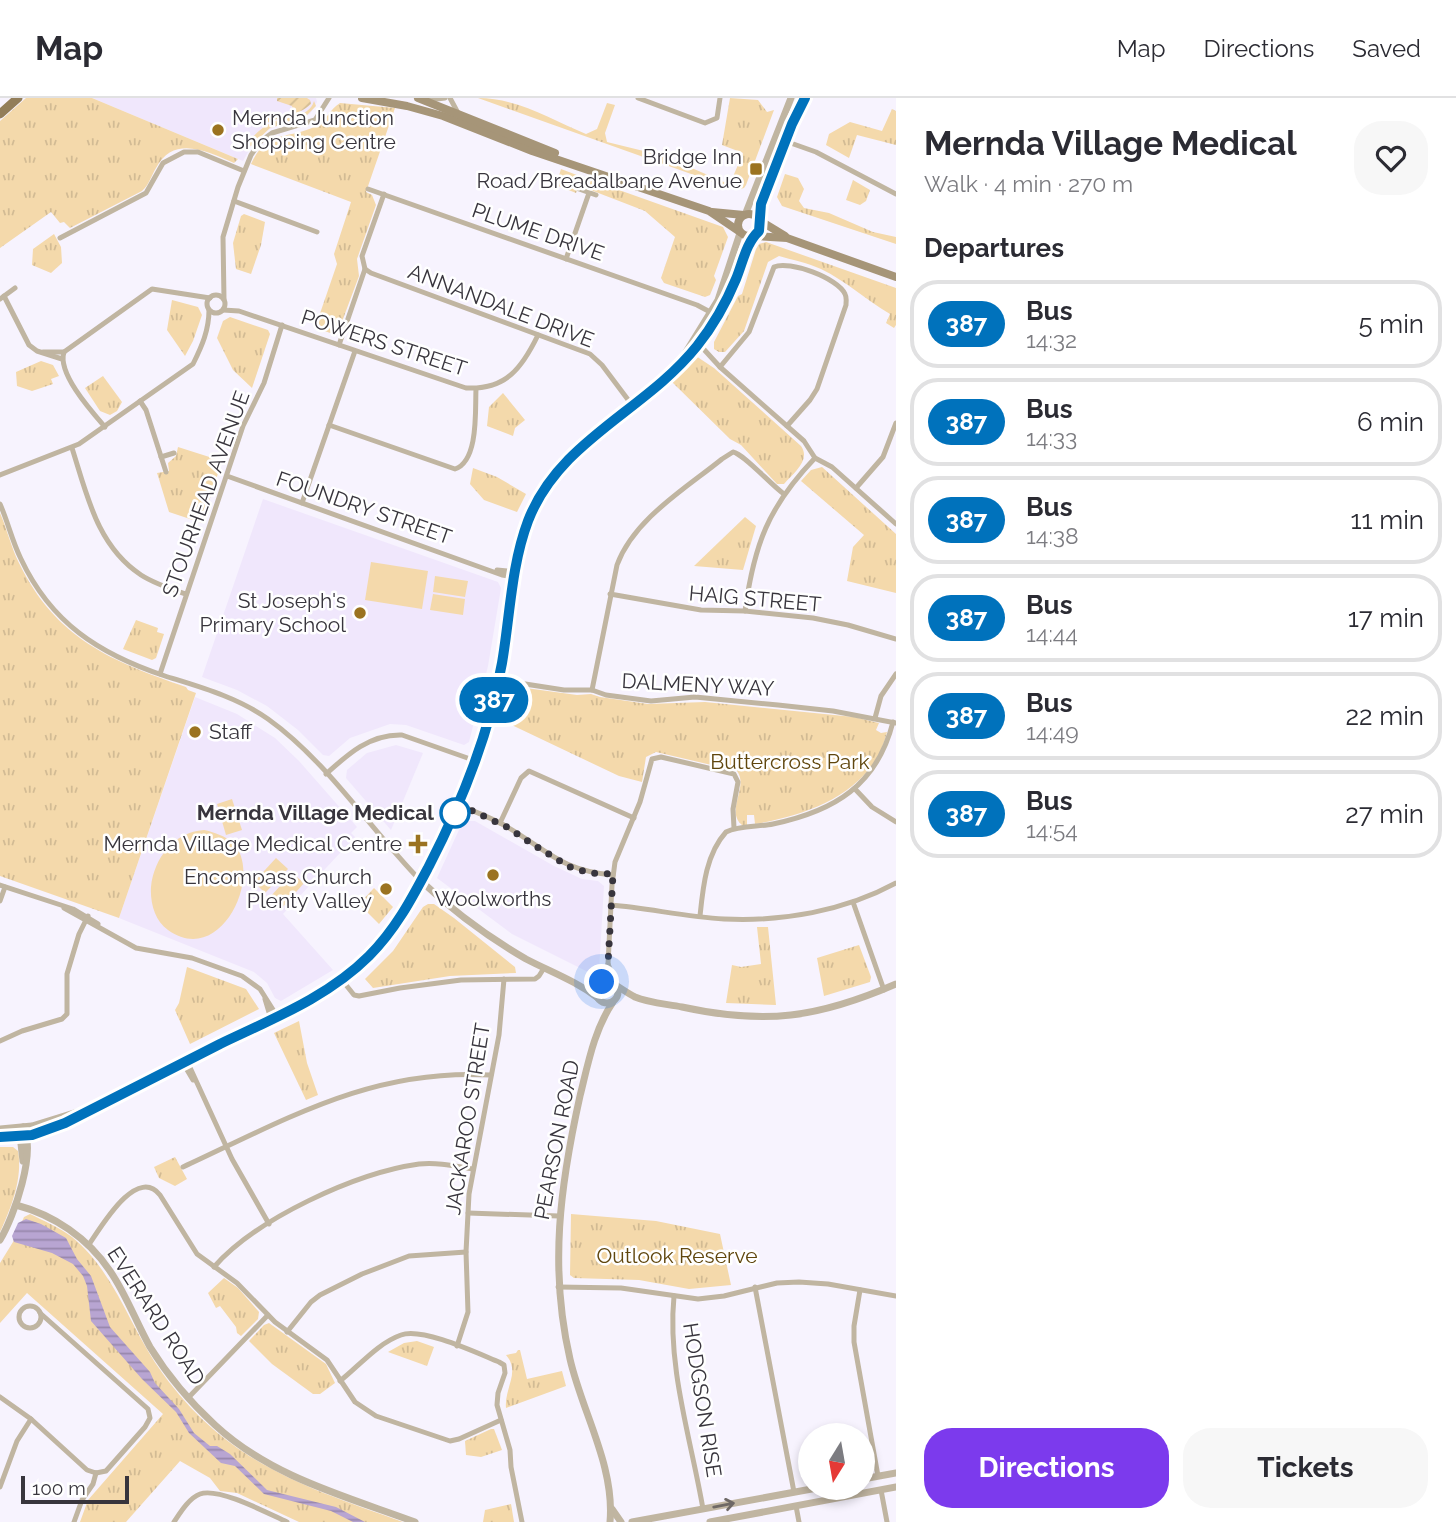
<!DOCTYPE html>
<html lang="en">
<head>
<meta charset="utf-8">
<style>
	body { margin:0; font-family:Raleway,sans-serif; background:#f7f7f7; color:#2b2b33; height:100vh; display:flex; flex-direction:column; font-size:26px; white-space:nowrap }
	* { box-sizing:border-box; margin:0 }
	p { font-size:23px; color:#7c7c81 }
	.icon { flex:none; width:38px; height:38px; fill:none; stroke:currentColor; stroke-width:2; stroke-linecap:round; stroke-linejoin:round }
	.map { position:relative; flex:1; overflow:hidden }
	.details { display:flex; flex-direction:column; background:#fff; width:560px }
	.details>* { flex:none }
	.badge { padding:0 14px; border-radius:23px; font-size:24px; line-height:46px }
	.needle { width:46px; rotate:191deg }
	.buttons { position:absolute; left:798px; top:1325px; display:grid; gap:14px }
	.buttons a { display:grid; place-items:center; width:77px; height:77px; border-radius:50%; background:#fff; box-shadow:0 4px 10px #0003; font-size:35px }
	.scale { position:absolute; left:21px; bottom:18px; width:108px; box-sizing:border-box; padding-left:7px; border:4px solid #38353d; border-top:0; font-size:19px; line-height:24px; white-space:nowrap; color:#38353d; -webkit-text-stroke:5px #fff; paint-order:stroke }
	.you { position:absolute; width:35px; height:35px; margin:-18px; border:5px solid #fff; border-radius:50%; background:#1a73e8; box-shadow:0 0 0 10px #1a73e833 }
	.map>.badge { position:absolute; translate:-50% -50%; box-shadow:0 0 0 4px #fff }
	h2 { padding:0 28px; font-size:26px; line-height:63px }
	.round { display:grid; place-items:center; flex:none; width:74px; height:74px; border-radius:28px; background:#f7f7f7 }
	.summary { display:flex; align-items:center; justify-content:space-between; height:119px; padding:0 28px }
	h1 { font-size:33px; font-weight:700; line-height:52px }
	.button { display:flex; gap:14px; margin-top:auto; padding:14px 28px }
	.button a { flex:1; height:80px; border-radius:28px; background:#7c3aed; color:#fff; font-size:28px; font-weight:700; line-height:80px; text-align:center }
	.button a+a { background:#f7f7f7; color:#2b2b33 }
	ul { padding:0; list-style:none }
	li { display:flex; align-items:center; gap:21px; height:88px; margin:0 14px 10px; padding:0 14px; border:4px solid #e1e1e2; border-radius:28px }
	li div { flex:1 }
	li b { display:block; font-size:26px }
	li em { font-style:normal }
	li .badge { min-width:77px; font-weight:700; text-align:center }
	header { display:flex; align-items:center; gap:42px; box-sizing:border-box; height:98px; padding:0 35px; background:#fff; border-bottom:2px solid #e1e1e2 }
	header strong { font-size:33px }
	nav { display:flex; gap:38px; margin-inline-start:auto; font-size:24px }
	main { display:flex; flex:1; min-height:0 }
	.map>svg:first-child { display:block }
	.built { fill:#f0e7fc }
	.grass { fill:url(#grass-tufts) }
	.garden { fill:url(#garden-furrows) }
	.pitch { fill:#f4d9ab }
	.water { fill:url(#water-rules) }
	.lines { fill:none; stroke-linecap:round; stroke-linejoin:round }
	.minor { stroke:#c0b5a1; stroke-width:5 }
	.tertiary { stroke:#c0b5a1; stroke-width:7 }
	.secondary { stroke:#a69578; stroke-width:8 }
	.primary { stroke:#937e5a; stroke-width:9 }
	.oneway { stroke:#6e6865 }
	.line-casing { stroke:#fff; stroke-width:16 }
	.line { stroke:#0072bc; stroke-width:10 }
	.walk { stroke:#38353d; stroke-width:7; stroke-dasharray:0 12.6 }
	.poi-dot { fill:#9b7320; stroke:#fff; stroke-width:2.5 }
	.stop-dot { fill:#fff; stroke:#0072bc; stroke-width:3.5 }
	.labels { text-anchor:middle; stroke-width:5; stroke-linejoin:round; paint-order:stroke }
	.poi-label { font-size:21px; fill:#38353d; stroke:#fff; text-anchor:end }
	.street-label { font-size:21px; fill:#38353d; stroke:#fff }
	.park-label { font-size:21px; fill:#60460d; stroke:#fff }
	.stop-label { font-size:21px; font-weight:bold; fill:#38353d; stroke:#fff; text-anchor:end }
</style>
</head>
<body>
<header>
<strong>Map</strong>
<nav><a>Map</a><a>Directions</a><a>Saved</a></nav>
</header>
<main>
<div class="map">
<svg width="896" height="1424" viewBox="0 0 896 1424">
	<defs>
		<pattern id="grass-tufts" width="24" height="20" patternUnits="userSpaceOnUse" patternTransform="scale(1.75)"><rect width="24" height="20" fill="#f4d9ab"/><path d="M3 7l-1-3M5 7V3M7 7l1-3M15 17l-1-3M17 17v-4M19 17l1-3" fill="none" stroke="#d2bb94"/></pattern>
		<pattern id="garden-furrows" width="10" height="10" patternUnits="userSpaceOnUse" patternTransform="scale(1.75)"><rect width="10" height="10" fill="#f4d9ab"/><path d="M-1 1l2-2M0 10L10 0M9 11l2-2" fill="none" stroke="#d2bb94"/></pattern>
		<pattern id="water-rules" width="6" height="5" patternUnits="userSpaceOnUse" patternTransform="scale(1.75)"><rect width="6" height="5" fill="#b8a5d2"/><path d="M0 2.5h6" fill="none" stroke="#9787ac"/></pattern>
	</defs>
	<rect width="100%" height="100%" fill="#f7f3fe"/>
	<g class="built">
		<polygon points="92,0 316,0 317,4 310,16 265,33 252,47 243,63"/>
		<polygon points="263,401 498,484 501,490 488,568 469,644 464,647 406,627 390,626 350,640 329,658 323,657 298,632 267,608 237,592 202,579"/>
		<polygon points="195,599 237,616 275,640 299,663 357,729 351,735 355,739 283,816 333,872 281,903 275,900 267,885 254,874 119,820"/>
		<polygon points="396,647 423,655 391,732 346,680 347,672 367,655"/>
		<polygon points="463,723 475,723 554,768 582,781 598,783 604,788 599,873 592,876 512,836 437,780"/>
	</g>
	<g class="grass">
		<path d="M26,0h66l146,61 -4,4c-26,-11 -60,-29 -78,5 -5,8 -7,17 -14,23l-72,37 -6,-6 -4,1 -9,-11 -51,36v-127z"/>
		<path d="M478,0c39,0 73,21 108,36l11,-5 10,-26 8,2 -10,28 2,9 57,14 60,26 8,-3 11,-26 -21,-8 8,-47 28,2 9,12 7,-2 -28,75 -2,3 -8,2z"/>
		<path d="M314,3l2,5 -11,11 -35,11 -19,18 -6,-1c8,-8 15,-17 26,-22 13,-7 38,-4 43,-22z"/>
		<path d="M340,5l55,5 -29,84 6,3 4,10 -19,54 2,17 -22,59 -22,-7 22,-64 -3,-10 17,-52 -100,-38c16,-35 37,-24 65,-38 11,-6 14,-17 24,-23z"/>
		<polygon points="892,11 896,13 896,47 857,37 849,60 826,47 829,36 850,24 882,33"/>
		<polygon points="561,71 582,79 576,95 556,87"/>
		<polygon points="785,76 798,80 804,91 799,103 804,110 829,115 873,134 896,139 896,146 782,108 777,99"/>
		<polygon points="591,82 723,129 728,139 714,178 716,182 710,197 705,199 664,185 661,180 675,139 645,113 588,91"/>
		<polygon points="853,82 870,92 866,103 860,107 846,102"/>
		<polygon points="244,116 265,124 261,147 251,176 236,171 233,145 241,118"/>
		<polygon points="54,136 61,149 62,165 51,175 32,167 33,151"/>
		<path d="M766,144l130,46v37l-2,3 -8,-5 4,-9c-24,-14 -44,-33 -69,-45 -13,-6 -28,-9 -42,-13l-11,6 -24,69 -19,21h-6l-5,-3v-7l24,-46 4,-2 14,-45 3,-5z"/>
		<polygon points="172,202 198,209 202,217 193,243 185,258 167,232"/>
		<polygon points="230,219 268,232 270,236 252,290 233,272 217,240 223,223"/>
		<path d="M696,258l18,12 87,78c10,14 -7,27 -17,38h-7l-36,-39 -11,-6 -58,-57z"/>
		<polygon points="41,263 53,267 59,278 51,281 53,286 32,293 17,288 16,274"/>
		<polygon points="103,278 122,304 117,313 110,317 100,313 85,290"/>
		<polygon points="503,295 525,322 515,330 513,338 487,328 489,309"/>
		<polygon points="178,349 222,363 202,425 169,414 158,378 157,375 169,373 168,365 176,358"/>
		<polygon points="822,369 896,436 896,495 847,483 853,449 864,437 801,383 811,372"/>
		<polygon points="473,370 497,379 526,396 517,414 484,402 470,386"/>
		<path d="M0,415c7,16 11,34 19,50 37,76 92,98 167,124l2,3 8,3 -77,225 -119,-42z"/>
		<polygon points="745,419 756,428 743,472 694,468"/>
		<polygon points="136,522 158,530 157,534 164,536 156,560 152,562 123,551"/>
		<path d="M511,588l66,9 14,-1 9,3 48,7 57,-2 149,15 25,6 -3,7 5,3 6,-1c-14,60 -78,83 -132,92l-1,-9h-7v10h-5c-17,-14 7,-38 -5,-54l-81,-19 -10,5 -4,25 -23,-6 -116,-55z"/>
		<polygon points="374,790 393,809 379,826 359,806"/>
		<polygon points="428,806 434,806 454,820 515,869 516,875 450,878 373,890 365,881 393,853 423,809"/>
		<polygon points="757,829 768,829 776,907 726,905 732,867 741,869 761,866"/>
		<polygon points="859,847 871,879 870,884 824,898 817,860"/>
		<polygon points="187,869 246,891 259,911 190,946 175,912 179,905"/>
		<polygon points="299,923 307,965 318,997 306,1002 274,935"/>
		<path d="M0,1049h13l5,4c5,27 -7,57 -18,81z"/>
		<polygon points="175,1059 187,1081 175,1088 159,1080 154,1069"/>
		<path d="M30,1116c14,7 29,13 42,23 44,36 58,92 91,137 65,89 141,113 240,148h-104l-62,-29 -17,-2 -10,-13 -30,-17 -54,61h-46l8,-22 75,-86 -136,-121 -27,30v-60l13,-21 11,-25z"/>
		<polygon points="571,1116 656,1123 720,1136 731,1187 689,1191 639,1182 574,1180 570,1177"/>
		<polygon points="224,1180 238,1190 259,1214 258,1221 241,1238 237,1235 236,1229 220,1208 216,1210 208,1195"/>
		<polygon points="269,1225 326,1266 335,1285 320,1296 313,1296 272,1266 249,1243 264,1227"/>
		<polygon points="417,1243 434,1249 427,1268 388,1254 404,1245"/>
		<path d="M518,1252h2l7,29 35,-8 4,15 -60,22c-2,-20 15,-36 0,-53l10,-2z"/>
		<polygon points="491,1331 494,1331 502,1352 481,1359 466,1357 465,1343"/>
		<polygon points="511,1406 514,1424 483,1424 485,1412"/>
	</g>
	<path class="garden" d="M277,0h30l3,2 1,4c-14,13 -31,12 -46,20l3,-8 3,3 9,-3v-4l2,3 11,-4 -1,-5 -15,-5z"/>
	<g class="pitch">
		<polygon points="371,464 428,473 422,511 365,502"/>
		<polygon points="435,478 468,483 465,499 433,494"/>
		<polygon points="433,496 465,501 463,517 430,512"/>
		<polygon points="232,701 242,732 226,737 217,706"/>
		<path d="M204,732c10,2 21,6 29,13 31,31 -12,125 -65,87 -13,-9 -18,-27 -17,-43 3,-29 23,-55 53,-57z"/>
		<polygon points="276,760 288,771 265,795 254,784"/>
		<polygon points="292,775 304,785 282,810 270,799"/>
	</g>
	<polygon class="water" points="26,1121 41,1126 66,1140 77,1161 91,1178 110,1229 150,1274 155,1285 179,1311 194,1335 210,1348 217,1348 230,1356 267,1392 336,1409 365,1424 353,1424 331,1413 264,1396 235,1368 221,1365 189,1335 176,1314 142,1281 91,1223 87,1188 83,1178 73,1166 52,1155 14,1144 12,1138 18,1125"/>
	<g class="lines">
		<g class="minor">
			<polyline points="450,0 458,15"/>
			<polyline points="638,0 705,25 717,20 720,0"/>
			<polyline points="428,2 445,0"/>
			<polyline points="785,43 816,54 896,96"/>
			<polyline points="368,91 697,207 712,215"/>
			<polyline points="579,91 596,97"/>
			<polyline points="234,103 317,134"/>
			<polyline points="60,140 146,95 163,65 184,54 198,54 244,73"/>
			<polyline points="566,161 589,95"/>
			<polyline points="365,171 371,175 590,256 602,267 632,307"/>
			<circle cx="216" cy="206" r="9"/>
			<polyline points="4,198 29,247 37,253 62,261"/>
			<polyline points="0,201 15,190"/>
			<polyline points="224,201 223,139 238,89 251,57 261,43 272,35 315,22 329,0"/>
			<path d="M223,212l16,1 227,77c40,2 56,-20 72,-53"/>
			<polyline points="699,246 720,269 804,343 815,360 832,369 896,426"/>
			<polyline points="339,247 365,171 362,158 384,96"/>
			<polyline points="43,254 64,254"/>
			<path d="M720,269l29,-35 25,-65c15,-7 64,11 71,27 2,4 1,6 1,11l-29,84 -7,11 -23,26"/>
			<polyline points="140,303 146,312 166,374"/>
			<path d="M329,327l126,44c24,-8 20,-60 21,-80"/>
			<path d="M105,329c-14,-16 -48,-54 -41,-75l88,-63 58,9"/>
			<path d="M72,350c15,47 25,98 69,127 14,9 30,14 45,19"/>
			<polyline points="161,359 174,355"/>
			<path d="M0,377l79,-31 114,-80c9,-18 16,-34 16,-54"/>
			<polyline points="227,378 502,477 515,479"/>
			<polyline points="856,390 883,359 896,325"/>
			<polyline points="302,405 355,253"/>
			<path d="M0,406c8,18 12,37 21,55 30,64 78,95 144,117 35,11 72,21 103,43 59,42 102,110 153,162"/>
			<polyline points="497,472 516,474"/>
			<polyline points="610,496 701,512 745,513 813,520 848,527 896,541"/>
			<path d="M745,513c9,-66 23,-104 70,-153"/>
			<polyline points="160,576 243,328 264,285 282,227"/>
			<polyline points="499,582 564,592 592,592 606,597 651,603 695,599 778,607 833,613 896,625"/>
			<path d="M592,592l25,-125c17,-46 68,-76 105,-106l11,-7c11,2 38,33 51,42"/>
			<polyline points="875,620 881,598 896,576"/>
			<path d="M326,676c22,-20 44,-40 76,-39l74,26"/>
			<polyline points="855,691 872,709 896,724"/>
			<path d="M459,707c16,7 34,13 50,23 40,24 54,43 104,47"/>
			<polyline points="500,725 521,680 529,673 634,720"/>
			<polyline points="0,787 73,811 98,826"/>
			<polyline points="0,803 5,789"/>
			<polyline points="853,804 884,892"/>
			<path d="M611,807c37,3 75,12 113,14 57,3 121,-8 172,-36"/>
			<polyline points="64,810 136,850 192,860 242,878 260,891 277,918"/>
			<path d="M700,818c3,-29 6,-62 26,-84 13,-7 33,-5 47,-8 62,-13 104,-39 120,-102"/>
			<polyline points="608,866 616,887"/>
			<polyline points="342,882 354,897 359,898 400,890 461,882 535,881 539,878 544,870"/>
			<polyline points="602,884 608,866 612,787 615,764 640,704 652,661 661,659 734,676 738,684 733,711 734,730"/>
			<polyline points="265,901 271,921"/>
			<polyline points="0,943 22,933 62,921 67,916 67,876 79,836 88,818"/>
			<polyline points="187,963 232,1061 269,1126"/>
			<polyline points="183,965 193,982"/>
			<path d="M183,1069c104,-48 189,-99 308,-92"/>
			<polyline points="468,1115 559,1118"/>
			<path d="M88,1148c12,-17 48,-81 72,-51l37,59 40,29 38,39 52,38 28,42 21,14 74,25 9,-2 42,-19"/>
			<path d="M214,1169c42,-48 141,-94 205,-103 18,-2 36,2 54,5"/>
			<polyline points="558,1189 621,1190 698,1201 724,1198 777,1185 799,1184 828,1186 896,1198"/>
			<polyline points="755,1189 794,1394"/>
			<polyline points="860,1192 854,1228 854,1244 878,1378"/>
			<path d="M674,1198c-7,71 17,143 29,213"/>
			<circle cx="30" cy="1219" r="11"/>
			<polyline points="40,1215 148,1311 150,1320 145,1329 106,1373 96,1375"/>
			<polyline points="287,1234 311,1204 320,1197 362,1176 409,1158 466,1154"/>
			<polyline points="457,1248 468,1214 466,1154 469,1096 499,937 504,881"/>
			<path d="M340,1283c19,-15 38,-38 61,-46 21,-8 76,18 98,27l5,3 1,8 -7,20 -1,12 13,45 1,17 11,55"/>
			<polyline points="0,1299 31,1321 87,1372 96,1375"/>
			<polyline points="188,1300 268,1217"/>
			<polyline points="0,1389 17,1343 31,1321"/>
			<polyline points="881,1392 887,1424"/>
			<polyline points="796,1408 799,1424"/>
			<polyline points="74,1424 82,1402 93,1386 96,1375"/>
			<path d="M174,1424c6,-9 15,-24 26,-28 19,-7 69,20 87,28"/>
		</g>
		<g class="tertiary">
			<polyline points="745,117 791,0"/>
			<polyline points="759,121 760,109 792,26 805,0"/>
			<polyline points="686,254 718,202 740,135"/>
			<path d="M421,783c32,30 67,56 105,78 25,13 50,22 72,39"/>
			<circle cx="607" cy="894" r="11"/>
			<path d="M617,888c5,3 12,8 18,11 14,6 32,7 47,10 83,18 136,11 214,-23"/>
			<polyline points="0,1031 32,1028 87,1011"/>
			<polyline points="20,1037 23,1063"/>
			<path d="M0,1039l32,-2 33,-12c53,-26 106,-54 160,-81 46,-22 95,-42 134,-76 35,-32 56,-72 76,-113 24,-47 44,-94 57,-144 18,-70 15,-159 51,-220 32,-53 106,-91 149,-137 31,-33 43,-76 61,-116"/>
			<path d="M16,1107c38,10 72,33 94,66 16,23 26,51 40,76 18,29 40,55 65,78 56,52 130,71 200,97"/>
			<path d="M0,1142c14,-23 37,-89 23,-113"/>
			<polyline points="863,1381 896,1375"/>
			<polyline points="612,1411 621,1424"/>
			<path d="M610,1424c5,-56 -28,-110 -40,-163 -21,-91 -10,-173 10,-263 8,-32 14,-66 33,-94"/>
			<polyline points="632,1424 817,1390"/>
			<polyline points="710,1424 896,1389"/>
		</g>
		<g class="secondary">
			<polyline points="362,0 407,8 443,18 532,53 709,113 740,134"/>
			<polyline points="418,0 555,55"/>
			<polyline points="712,114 744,117"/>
			<circle cx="749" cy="127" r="11"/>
			<polyline points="759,122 785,138"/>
			<polyline points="754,138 787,140 896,179"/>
		</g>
		<polyline class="primary" points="0,16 18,0"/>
	</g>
	<defs><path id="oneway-shaft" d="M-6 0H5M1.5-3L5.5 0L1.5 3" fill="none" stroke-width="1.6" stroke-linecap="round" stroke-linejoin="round" transform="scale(1.75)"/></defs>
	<use class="oneway" href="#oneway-shaft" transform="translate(724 1407) rotate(-11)"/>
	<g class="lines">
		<g class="line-casing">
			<path id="line" d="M0,1039l32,-2 33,-12c52,-26 103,-53 155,-79 52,-25 108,-47 149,-88 27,-27 43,-58 60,-90 33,-64 60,-131 73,-203 8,-46 9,-97 26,-142 31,-81 117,-110 169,-175 16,-20 29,-43 39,-67 7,-17 10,-36 23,-48l2,-27 31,-80 13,-26"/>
		</g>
		<use href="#line" class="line"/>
		<polyline class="walk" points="455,715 458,706 507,729 537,749 570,769 590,775 613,776 608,866 602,884"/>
	</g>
	<g class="poi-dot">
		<circle cx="218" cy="32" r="7"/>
		<rect x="749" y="64" width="14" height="14" rx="3.5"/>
		<circle cx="360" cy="515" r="7"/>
		<circle cx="195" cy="634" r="7"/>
		<path d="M414.5 735.5h7v7h7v7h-7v7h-7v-7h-7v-7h7z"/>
		<circle cx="493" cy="777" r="7"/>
		<circle cx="386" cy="791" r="7"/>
	</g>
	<circle class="stop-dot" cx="455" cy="715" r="14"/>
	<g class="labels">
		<g class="poi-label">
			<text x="232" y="27" text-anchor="start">Mernda Junction<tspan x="232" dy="24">Shopping Centre</tspan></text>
			<text x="742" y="66">Bridge Inn<tspan x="742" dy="24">Road/Breadalbane Avenue</tspan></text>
			<text x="346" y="510">St Joseph's<tspan x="346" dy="24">Primary School</tspan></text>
			<text x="209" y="641" text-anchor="start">Staff</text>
			<text x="402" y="753">Mernda Village Medical Centre</text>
			<text x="372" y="786">Encompass Church<tspan x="372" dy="24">Plenty Valley</tspan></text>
			<text x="493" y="808" text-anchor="middle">Woolworths</text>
		</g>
		<g class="street-label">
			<text transform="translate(538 134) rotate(19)" y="7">PLUME DRIVE</text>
			<text transform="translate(501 208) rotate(21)" y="7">ANNANDALE DRIVE</text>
			<text transform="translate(384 245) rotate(18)" y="7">POWERS STREET</text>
			<text transform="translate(206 396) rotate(-70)" y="7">STOURHEAD AVENUE</text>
			<text transform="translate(364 410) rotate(19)" y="7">FOUNDRY STREET</text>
			<text transform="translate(755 501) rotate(5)" y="7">HAIG STREET</text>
			<text transform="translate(698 587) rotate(3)" y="7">DALMENY WAY</text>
			<text transform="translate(468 1021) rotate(-81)" y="7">JACKAROO STREET</text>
			<text transform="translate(557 1042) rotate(-79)" y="7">PEARSON ROAD</text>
			<text transform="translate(156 1218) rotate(57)" y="7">EVERARD ROAD</text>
			<text transform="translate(702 1302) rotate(81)" y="7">HODGSON RISE</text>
		</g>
		<g class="park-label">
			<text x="790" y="671">Buttercross Park</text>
			<text x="677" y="1165">Outlook Reserve</text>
		</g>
		<g class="stop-label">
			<text x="434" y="722">Mernda Village Medical</text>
		</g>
	</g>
</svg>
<div class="buttons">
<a><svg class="needle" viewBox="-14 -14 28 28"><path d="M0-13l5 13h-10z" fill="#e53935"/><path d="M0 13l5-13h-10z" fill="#7c7c81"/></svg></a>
</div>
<div class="scale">100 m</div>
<div class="you" style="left:602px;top:884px"></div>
<b class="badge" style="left:494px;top:602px;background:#0072bc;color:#fff">387</b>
</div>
<section class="details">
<div class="summary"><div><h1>Mernda Village Medical</h1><p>Walk · 4 min · 270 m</p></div><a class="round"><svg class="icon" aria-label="heart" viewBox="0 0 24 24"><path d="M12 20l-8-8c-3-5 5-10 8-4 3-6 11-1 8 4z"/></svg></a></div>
<h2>Departures</h2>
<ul>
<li><span class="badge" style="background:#0072bc;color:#fff">387</span><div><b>Bus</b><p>14:32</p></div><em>5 min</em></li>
<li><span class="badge" style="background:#0072bc;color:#fff">387</span><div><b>Bus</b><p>14:33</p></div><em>6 min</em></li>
<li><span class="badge" style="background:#0072bc;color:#fff">387</span><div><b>Bus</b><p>14:38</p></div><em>11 min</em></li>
<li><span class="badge" style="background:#0072bc;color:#fff">387</span><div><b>Bus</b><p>14:44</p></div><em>17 min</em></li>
<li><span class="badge" style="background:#0072bc;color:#fff">387</span><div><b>Bus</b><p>14:49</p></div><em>22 min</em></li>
<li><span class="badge" style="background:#0072bc;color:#fff">387</span><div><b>Bus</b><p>14:54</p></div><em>27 min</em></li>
</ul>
<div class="button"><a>Directions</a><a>Tickets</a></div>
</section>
</main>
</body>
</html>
